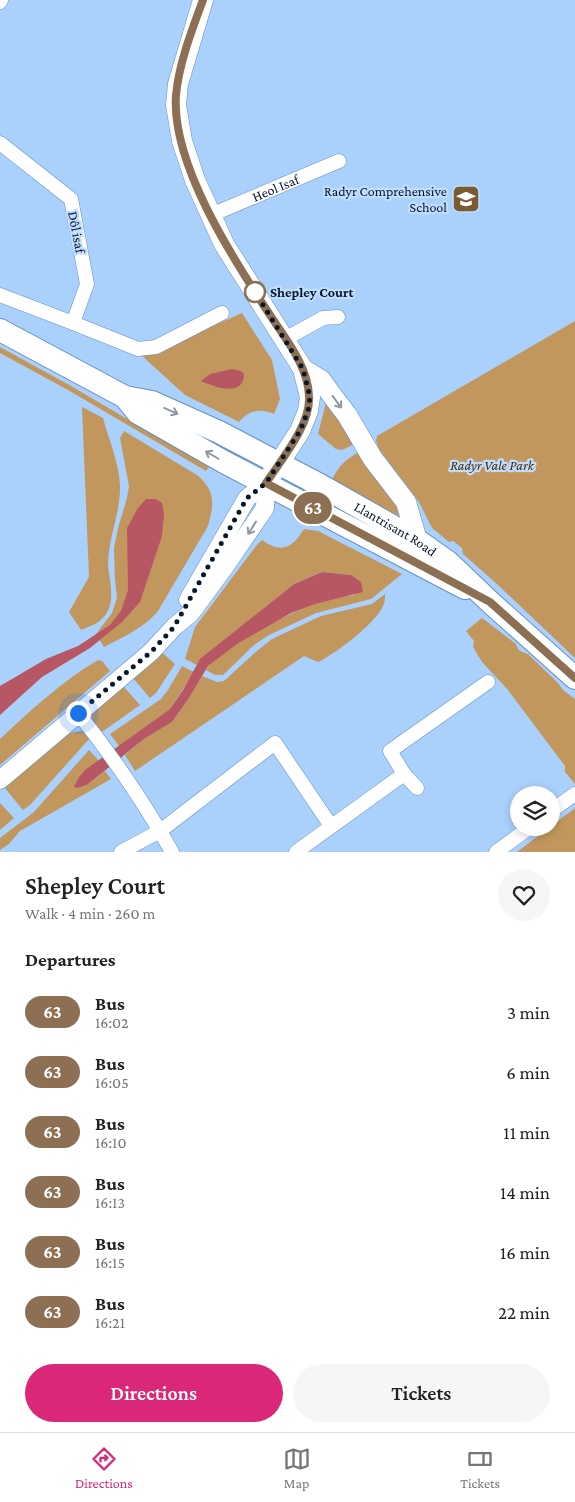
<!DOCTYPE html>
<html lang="en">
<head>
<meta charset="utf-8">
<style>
	body { margin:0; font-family:"Crimson Pro",serif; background:#f6f6f6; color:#222; height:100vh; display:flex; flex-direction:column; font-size:19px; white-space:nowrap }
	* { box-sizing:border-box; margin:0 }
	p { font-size:16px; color:#767676 }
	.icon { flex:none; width:28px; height:28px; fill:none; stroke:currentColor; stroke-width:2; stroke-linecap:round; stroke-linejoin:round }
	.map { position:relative; height:852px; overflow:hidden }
	.details { display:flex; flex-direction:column; background:#fff; flex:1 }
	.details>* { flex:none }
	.badge { padding:0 10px; border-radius:16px; font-size:18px; line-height:32px }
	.buttons { position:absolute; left:510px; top:786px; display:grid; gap:10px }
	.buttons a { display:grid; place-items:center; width:50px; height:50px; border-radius:50%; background:#fff; box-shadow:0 2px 8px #0003; font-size:25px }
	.you { position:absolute; width:25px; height:25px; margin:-12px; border:4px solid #fff; border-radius:50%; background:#1a73e8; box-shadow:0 0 0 8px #1a73e833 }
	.map>.badge { position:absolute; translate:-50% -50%; box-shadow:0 0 0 2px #fff }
	h2 { padding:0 25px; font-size:19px; line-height:45px }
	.round { display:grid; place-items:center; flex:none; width:52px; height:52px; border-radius:26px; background:#f6f6f6 }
	.headline { display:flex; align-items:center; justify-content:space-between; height:85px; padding:0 25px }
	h1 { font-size:24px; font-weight:600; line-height:38px }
	.button { display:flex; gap:10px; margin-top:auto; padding:10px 25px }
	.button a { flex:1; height:58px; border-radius:30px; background:#db2777; color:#fff; font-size:20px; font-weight:600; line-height:58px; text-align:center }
	.button a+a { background:#f6f6f6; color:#222 }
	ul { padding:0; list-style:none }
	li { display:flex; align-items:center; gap:15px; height:60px; padding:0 25px }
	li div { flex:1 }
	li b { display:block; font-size:19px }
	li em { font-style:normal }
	li .badge { min-width:55px; font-weight:700; text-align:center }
	.tab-bar { display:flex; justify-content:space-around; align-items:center; height:70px; border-top:1px solid #e0e0e0; background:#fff; font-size:14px; color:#767676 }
	.tab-bar a { display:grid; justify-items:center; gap:2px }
	.tab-bar .current { color:#db2777 }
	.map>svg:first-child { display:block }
	.green { fill:#c2975d }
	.water { fill:#b85764 }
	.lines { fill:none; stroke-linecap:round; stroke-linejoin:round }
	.minor-casing { stroke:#6490c5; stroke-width:15 }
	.tertiary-casing { stroke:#6490c5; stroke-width:19 }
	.secondary-casing { stroke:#6490c5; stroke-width:21 }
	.primary-casing { stroke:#6490c5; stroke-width:24 }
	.minor { stroke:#fff; stroke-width:14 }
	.tertiary { stroke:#fff; stroke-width:18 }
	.secondary { stroke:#fff; stroke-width:20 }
	.primary { stroke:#fff; stroke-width:22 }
	.oneway { stroke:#8f97a0 }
	.line-casing { stroke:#fff; stroke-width:11 }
	.line { stroke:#8d7054; stroke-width:8 }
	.walk { stroke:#06182c; stroke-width:5; stroke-dasharray:0 9 }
	.stop-dot { fill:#fff; stroke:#8d7054; stroke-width:2.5 }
	.labels { text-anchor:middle; stroke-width:4.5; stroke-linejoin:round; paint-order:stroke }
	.street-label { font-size:14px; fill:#06182c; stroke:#c0dcfe }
	.poi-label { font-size:14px; fill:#06182c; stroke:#c0dcfe; text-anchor:end }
	.stop-label { font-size:14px; font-weight:bold; fill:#06182c; stroke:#c0dcfe; text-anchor:start }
	.park-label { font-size:14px; font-style:italic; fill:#442c05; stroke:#c0dcfe }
</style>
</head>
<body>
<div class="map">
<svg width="575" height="852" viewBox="0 0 575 852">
	<rect width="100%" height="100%" fill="#aad0fc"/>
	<g class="green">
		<path d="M242,313l30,47 8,39 -6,15c-14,-6 -25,-4 -35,8l-54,-27 -44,-40 11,-2z"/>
		<polygon points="575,321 575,658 498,585 463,554 462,548 453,541 449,542 432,528 419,502 379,449 376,441 377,436"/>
		<polygon points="0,347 71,386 209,467 206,471 68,390 0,353"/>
		<polygon points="327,399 354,444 342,450 336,449 318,434"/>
		<path d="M82,407l21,11c6,22 16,45 17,67 1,27 -12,53 -12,80 1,15 8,34 -2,49 -6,9 -15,12 -25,16l-12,-18 20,-35z"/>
		<path d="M124,431l73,44c19,16 17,29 11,51l-50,85c-14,17 -35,26 -54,36l-8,-13 16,-21 5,-15 -2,-18 -1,-32 4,-20 9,-30 2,-12 -9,-48z"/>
		<path d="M359,452l38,53 3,9 -2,1 -68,-31c7,-16 14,-24 29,-32z"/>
		<path d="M304,529l14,2 84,43 -31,25 -55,14 -49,23 -14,10 -30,29h-8l-9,-5c11,-21 84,-57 107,-66 14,-4 28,-7 41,-9l-3,-20 -29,-3 -28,12 -93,75 -4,6 -12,-6 10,-32 61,-81 6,-6c20,14 30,8 42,-11z"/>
		<path d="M385,594c0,4 0,8 -2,12 -6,16 -49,49 -65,56l-14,-6 -169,115 -10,-16 19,-16 28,-17 17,-24 13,-22 15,6 7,-1 34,-31 14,-11 49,-23 51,-12z"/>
		<path d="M482,618l34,26c2,7 5,8 12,10l30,29 5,7 12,9v85l-10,-12v-6l-57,-76 -26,-28 -9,-15 1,-6 -8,-10z"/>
		<polygon points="160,651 175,664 156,693 150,698 133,678"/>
		<path d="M98,660l4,1 8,10 -110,94v-26c31,-29 61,-57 98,-79z"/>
		<polygon points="182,666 194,672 170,709 119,746 110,734 161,699 168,690"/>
		<polygon points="123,686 140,705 99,734 91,721 92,713"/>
		<polygon points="82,731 90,738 30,805 23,810 4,787 58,740 70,733"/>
		<polygon points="89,750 99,761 79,777 74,786 87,785 105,771 111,779 20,831 9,844 0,850 0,838 34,812"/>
		<polygon points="0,803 14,818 0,830"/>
		<polygon points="575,808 575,852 517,852"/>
	</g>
	<g class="water">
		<path d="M232,369l9,2 3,3c0,24 -30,13 -43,7l9,-7z"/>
		<polygon points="146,499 156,499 162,503 164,514 162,536 140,602 122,622 90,648 42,677 0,715 0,686 46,659 78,646 110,625 121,611 128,590 127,528 138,508"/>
		<polygon points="322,572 351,575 361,582 363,592 315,604 291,613 237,644 208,666 189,698 172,722 144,739 87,785 76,788 74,786 79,777 85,770 170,709 183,690 200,659 294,584"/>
	</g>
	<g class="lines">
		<g class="minor-casing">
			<g id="minor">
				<polyline points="0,2 1,0"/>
				<polyline points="0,143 71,199 87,284 73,323 0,295"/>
				<path id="s1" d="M211,215l128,-54"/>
				<polyline points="73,323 138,349 156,347 222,313"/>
				<polyline points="285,339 323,318 338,317"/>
				<path d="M78,713c35,44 67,91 94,139"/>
				<polyline points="404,774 417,788"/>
				<polyline points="551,811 575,794"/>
				<polyline points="121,852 160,831 275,743 331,826"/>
				<polyline points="296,852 404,774 390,751 488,682"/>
				<polyline points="496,852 529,828"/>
			</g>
		</g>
		<g class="tertiary-casing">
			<g id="tertiary">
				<polyline points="188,600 247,498 266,483"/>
				<polyline points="0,780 151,652 174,627 191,613 224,568 265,508 266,483"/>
			</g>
		</g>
		<g class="secondary-casing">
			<g id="secondary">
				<polyline points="203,0 178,84 176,105 182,141 195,180 224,244 303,369 310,397 308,411 300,431 266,483"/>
				<polyline points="303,369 321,380 334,398 347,415 373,459 406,502 417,540"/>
			</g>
		</g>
		<g class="primary-casing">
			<g id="primary">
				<path id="s2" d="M0,330l125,67 27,5 67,30 101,53 97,55 31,22 42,40 85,76"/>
				<polyline points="125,397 138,413 224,462 465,588"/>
			</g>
		</g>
		<use href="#minor" class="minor"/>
		<use href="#tertiary" class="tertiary"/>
		<use href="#secondary" class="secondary"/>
		<use href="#primary" class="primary"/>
	</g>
	<defs><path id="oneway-shaft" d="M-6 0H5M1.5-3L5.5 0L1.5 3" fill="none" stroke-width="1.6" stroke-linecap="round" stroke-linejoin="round" transform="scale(1.25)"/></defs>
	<g class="oneway">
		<use href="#oneway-shaft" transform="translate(337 402) rotate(54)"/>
		<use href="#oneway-shaft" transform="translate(171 411) rotate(24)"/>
		<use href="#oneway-shaft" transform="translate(212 455) rotate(-150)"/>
		<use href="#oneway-shaft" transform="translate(252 528) rotate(122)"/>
	</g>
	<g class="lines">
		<g class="line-casing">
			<path id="line" d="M203,0c-11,30 -24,63 -27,95 -5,68 56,162 92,217 16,25 40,53 41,84 2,29 -28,64 -43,87l224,119 85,76"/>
		</g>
		<use href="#line" class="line"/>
		<polyline class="walk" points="78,713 151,652 174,627 247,498 266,483 300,431 308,411 310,397 303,369 255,292"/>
	</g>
	<defs>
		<g id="school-square" transform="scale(1.4375)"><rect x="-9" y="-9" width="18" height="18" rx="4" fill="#7a5a2f" stroke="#c0dcfe"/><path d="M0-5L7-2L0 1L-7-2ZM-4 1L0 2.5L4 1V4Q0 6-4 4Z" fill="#fff"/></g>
	</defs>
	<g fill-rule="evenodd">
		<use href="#school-square" x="466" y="199"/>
	</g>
	<circle class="stop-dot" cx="255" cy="292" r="10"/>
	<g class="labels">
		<g class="street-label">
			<text dy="5" stroke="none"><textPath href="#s1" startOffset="70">Heol Isaf</textPath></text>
			<text transform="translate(77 232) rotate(79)" y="5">Dôl isaf</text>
			<text dy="5" stroke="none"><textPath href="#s2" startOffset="444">Llantrisant Road</textPath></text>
		</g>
		<g class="poi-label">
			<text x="447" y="196">Radyr Comprehensive<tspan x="447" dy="16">School</tspan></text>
		</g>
		<g class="stop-label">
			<text x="270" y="297">Shepley Court</text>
		</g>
		<g class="park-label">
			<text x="492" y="470">Radyr Vale Park</text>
		</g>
	</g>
</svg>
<div class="buttons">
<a><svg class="icon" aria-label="layers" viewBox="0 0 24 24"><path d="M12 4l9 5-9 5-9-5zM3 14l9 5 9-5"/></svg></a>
</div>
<div class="you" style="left:78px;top:713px"></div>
<b class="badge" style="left:313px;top:508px;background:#8d7054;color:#fff">63</b>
</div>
<section class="details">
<div class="headline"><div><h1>Shepley Court</h1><p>Walk · 4 min · 260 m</p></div><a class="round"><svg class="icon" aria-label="heart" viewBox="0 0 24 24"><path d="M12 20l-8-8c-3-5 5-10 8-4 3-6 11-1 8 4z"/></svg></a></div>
<h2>Departures</h2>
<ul>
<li><span class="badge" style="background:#8d7054;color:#fff">63</span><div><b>Bus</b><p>16:02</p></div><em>3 min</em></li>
<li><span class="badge" style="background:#8d7054;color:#fff">63</span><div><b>Bus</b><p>16:05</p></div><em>6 min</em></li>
<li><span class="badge" style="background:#8d7054;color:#fff">63</span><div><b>Bus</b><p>16:10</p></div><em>11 min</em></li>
<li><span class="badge" style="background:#8d7054;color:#fff">63</span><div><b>Bus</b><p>16:13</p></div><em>14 min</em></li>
<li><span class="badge" style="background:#8d7054;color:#fff">63</span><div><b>Bus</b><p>16:15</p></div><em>16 min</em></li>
<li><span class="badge" style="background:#8d7054;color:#fff">63</span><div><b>Bus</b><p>16:21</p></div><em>22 min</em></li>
</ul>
<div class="button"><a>Directions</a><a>Tickets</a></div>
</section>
<nav class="tab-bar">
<a class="current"><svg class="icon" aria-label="directions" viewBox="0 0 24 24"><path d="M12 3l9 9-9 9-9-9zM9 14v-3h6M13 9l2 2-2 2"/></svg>Directions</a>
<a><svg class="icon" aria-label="map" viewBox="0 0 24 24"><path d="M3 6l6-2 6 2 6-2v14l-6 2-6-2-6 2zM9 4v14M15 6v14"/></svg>Map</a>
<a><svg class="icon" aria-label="tickets" viewBox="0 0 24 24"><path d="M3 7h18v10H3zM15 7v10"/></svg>Tickets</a>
</nav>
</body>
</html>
